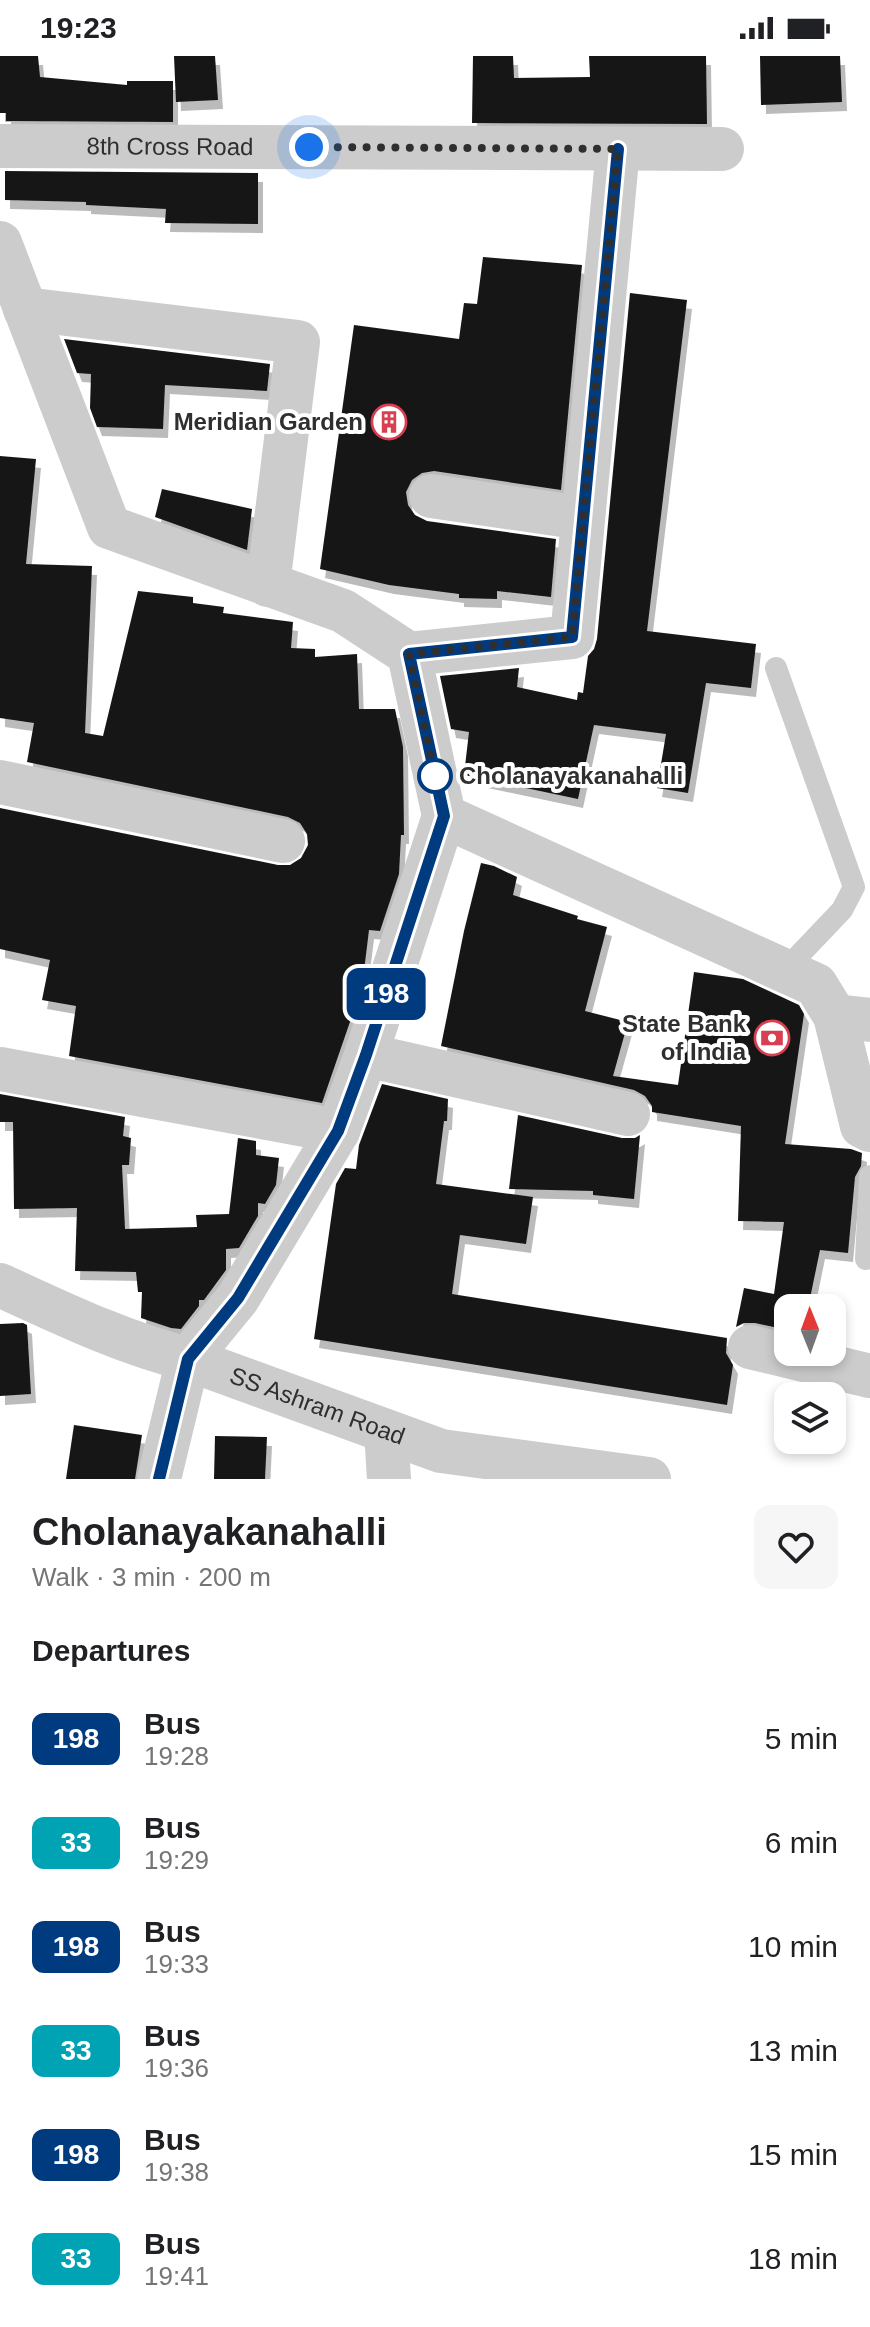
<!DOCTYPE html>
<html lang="en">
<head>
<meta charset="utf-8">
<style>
	body { margin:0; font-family:Arial,sans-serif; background:#f6f6f6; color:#202124; height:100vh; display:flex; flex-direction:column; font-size:30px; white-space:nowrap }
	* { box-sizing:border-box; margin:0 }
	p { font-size:26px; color:#757577 }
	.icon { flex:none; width:44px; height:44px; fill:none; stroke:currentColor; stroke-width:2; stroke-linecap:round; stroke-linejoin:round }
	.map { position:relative; height:1423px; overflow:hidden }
	.panel { display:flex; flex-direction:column; background:#fff; flex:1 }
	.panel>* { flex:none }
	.badge { padding:0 16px; border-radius:12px; font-size:28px; line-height:52px }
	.needle { width:52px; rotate:359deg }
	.fabs { position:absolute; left:774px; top:1238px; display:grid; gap:16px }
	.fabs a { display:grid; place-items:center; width:72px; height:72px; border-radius:16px; background:#fff; box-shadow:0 4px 12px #0003; font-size:40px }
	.you { position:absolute; width:40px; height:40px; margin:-20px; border:6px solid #fff; border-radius:50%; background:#1a73e8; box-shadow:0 0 0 12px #1a73e833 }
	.map>.badge { position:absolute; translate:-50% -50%; box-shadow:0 0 0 4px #fff }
	h2 { padding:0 32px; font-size:30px; line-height:72px }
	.round { display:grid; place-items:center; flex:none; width:84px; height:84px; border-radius:16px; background:#f6f6f6 }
	.summary { display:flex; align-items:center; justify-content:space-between; height:136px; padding:0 32px }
	h1 { font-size:38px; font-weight:700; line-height:60px }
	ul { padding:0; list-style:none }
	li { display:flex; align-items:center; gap:24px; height:104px; padding:0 32px }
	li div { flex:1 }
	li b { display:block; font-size:30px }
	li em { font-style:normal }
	li .badge { min-width:88px; font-weight:700; text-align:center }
	.status { display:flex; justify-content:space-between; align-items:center; height:56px; padding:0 40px; background:#fff; direction:ltr }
	.status svg { height:22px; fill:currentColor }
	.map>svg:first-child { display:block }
	.building { fill:#161616; filter:url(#shadow) }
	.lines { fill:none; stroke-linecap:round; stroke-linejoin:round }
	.service { stroke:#ccc; stroke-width:22 }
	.minor { stroke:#ccc; stroke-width:44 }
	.tertiary { stroke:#ccc; stroke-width:44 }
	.line-casing { stroke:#fff; stroke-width:18 }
	.line { stroke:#003b80; stroke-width:12 }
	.walk { stroke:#2f2f2f; stroke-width:8; stroke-dasharray:0 14.4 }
	.stop-dot { fill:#fff; stroke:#003b80; stroke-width:4 }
	.labels { text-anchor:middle; stroke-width:8; stroke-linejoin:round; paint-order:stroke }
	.street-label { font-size:24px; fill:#2f2f2f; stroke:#fff }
	.poi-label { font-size:24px; font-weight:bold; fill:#2f2f2f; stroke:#fff; text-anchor:end }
	.stop-label { font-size:24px; font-weight:bold; fill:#2f2f2f; stroke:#fff; text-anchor:start }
</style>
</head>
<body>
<div class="status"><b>19:23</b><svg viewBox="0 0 49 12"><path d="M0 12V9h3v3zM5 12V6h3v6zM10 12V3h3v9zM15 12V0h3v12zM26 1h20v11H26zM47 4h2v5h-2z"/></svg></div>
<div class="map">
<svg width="870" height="1423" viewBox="0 0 870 1423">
	<defs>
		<filter id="shadow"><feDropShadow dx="5" dy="9" stdDeviation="0" flood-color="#0004"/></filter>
	</defs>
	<rect width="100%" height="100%" fill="#fff"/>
	<g class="building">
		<polygon points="0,0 38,0 40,21 127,29 127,25 173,25 173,66 6,65 6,57 0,57"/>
		<polygon points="174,0 215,0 218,44 176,46"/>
		<polygon points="473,0 513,0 514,22 590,21 589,0 706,0 707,68 472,67"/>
		<polygon points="760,0 840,0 842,46 761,49"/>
		<polygon points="5,115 258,117 258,168 165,167 166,153 86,149 86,146 5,144"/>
		<polygon points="483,201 582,209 561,434 434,415 422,417 412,424 406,436 408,449 415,459 427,465 556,483 551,541 497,535 497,543 459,542 459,538 389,529 320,513 354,269 459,283 464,247 477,248"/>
		<polygon points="630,237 687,244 647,575 756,588 751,632 706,627 688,737 657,732 666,678 594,669 578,743 464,719 469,676 451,673 440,620 519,612 517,631 577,644 578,636 583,637 588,600 594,593 597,583"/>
		<polygon points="64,283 270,308 267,335 165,329 163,373 97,371 90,352 91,318 77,317"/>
		<polygon points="0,400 36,403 26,508 92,510 85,677 103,680 138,535 193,541 193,547 224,551 223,557 293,566 291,592 315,593 315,601 357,598 359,653 395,653 403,691 404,779 401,779 399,818 380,875 369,874 362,931 322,1047 69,1000 76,950 42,944 50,904 0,893 0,752 278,809 290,809 301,802 308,789 307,778 300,767 288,761 27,706 34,667 0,662"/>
		<polygon points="162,433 252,453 247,494 155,461"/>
		<polygon points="481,807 494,810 517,821 513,839 578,860 577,863 607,871 585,955 628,966 613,1020 678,1029 694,916 743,923 799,949 804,958 785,1088 851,1093 862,1097 861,1110 855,1121 848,1197 820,1194 808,1252 788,1252 788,1274 755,1267 744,1267 736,1271 744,1232 774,1238 784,1166 738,1165 741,1070 652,1056 652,1050 645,1040 634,1034 441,990 464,875"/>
		<polygon points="382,1028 448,1043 447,1065 444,1065 436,1128 533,1141 526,1188 460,1179 452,1238 727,1282 726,1297 733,1309 727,1349 314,1283 336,1128 345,1112 356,1113 359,1089"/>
		<polygon points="0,1038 125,1061 123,1080 131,1082 129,1109 122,1109 125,1173 197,1171 196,1159 229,1158 238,1082 256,1085 256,1099 279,1102 276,1129 265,1148 258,1147 258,1160 239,1192 226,1193 226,1214 204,1244 199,1244 199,1250 181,1273 171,1272 141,1262 142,1236 138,1236 136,1216 75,1215 77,1152 14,1153 13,1066 0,1066"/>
		<polygon points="518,1059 622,1082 635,1082 640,1079 634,1143 593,1139 593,1135 509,1133"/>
		<polygon points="23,1267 27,1269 31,1338 0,1340 0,1268"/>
		<polygon points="74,1369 142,1379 135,1423 66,1423"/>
		<polygon points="215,1380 267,1381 265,1423 214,1423"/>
	</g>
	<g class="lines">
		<g class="service">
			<polyline points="776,612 854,831 842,854 784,915"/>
			<polyline points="866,1203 870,1120"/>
		</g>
		<g class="minor">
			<path id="s1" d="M0,90l722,3"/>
			<polyline points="25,253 298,286 268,529"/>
			<polyline points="431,440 583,462"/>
			<polyline points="409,598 572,581 618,93"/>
			<polyline points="0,726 283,785"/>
			<polyline points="835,960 870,964"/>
			<polyline points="366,999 628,1058"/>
			<polyline points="0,1013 338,1075"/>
			<polyline points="750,1291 870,1320"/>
			<polyline points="386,1375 389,1423"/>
			<polyline points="159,1423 188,1303"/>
		</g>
		<g class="tertiary">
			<polyline points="0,187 109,471 343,555 409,598 444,760 816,929 835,960 862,1070 870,1074"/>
			<path id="s2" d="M0,1229c61,28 123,58 188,74l253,92 208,28"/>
			<polyline points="188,1303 238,1242 338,1075 366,999 444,760"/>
		</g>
	</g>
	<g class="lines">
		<g class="line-casing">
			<polyline id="line" points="159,1423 188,1303 238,1242 338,1075 366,999 444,760 409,598 572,581 618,93"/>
		</g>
		<use href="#line" class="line"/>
		<polyline class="walk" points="309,91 618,93 572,581 409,598 435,720"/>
	</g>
	<defs>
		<g id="building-ring" transform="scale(1.8)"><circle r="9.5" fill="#fff" stroke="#d83f51" stroke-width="1.5"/><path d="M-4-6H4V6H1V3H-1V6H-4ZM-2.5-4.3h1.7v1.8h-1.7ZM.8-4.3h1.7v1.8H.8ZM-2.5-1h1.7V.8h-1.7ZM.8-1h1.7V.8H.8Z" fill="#d83f51"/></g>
		<g id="bank-ring" transform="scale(1.8)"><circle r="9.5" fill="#fff" stroke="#d83f51" stroke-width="1.5"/><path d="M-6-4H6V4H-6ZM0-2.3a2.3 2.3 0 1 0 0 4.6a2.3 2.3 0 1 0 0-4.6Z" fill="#d83f51"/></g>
	</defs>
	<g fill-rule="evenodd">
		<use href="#building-ring" x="389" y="366"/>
		<use href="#bank-ring" x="772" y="982"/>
	</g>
	<circle class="stop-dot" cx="435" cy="720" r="16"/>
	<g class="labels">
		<g class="street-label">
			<text dy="8" stroke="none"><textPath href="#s1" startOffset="170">8th Cross Road</textPath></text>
			<text dy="8" stroke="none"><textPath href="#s2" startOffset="340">SS Ashram Road</textPath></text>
		</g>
		<g class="poi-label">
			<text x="363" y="374">Meridian Garden</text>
			<text x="746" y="976">State Bank<tspan x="746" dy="28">of India</tspan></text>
		</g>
		<g class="stop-label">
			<text x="459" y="728">Cholanayakanahalli</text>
		</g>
	</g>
</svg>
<div class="fabs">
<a><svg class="needle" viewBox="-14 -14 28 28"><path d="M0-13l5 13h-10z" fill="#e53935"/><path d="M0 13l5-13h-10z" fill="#757577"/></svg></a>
<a><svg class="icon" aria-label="layers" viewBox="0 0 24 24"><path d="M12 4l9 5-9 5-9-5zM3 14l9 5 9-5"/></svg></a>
</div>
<div class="you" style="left:309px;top:91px"></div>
<b class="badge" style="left:386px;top:938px;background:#003b80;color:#fff">198</b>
</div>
<section class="panel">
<div class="summary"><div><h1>Cholanayakanahalli</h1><p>Walk · 3 min · 200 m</p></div><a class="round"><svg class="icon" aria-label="heart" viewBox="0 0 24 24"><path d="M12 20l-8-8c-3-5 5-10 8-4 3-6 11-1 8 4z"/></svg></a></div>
<h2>Departures</h2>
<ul>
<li><span class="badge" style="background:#003b80;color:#fff">198</span><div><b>Bus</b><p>19:28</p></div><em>5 min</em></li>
<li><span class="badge" style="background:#00a3b4;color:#fff">33</span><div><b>Bus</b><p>19:29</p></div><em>6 min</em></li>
<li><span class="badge" style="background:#003b80;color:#fff">198</span><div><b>Bus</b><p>19:33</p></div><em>10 min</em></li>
<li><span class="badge" style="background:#00a3b4;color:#fff">33</span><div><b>Bus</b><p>19:36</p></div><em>13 min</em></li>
<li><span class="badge" style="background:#003b80;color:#fff">198</span><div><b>Bus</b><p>19:38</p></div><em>15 min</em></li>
<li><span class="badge" style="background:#00a3b4;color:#fff">33</span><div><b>Bus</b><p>19:41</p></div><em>18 min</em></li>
</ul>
</section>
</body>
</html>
